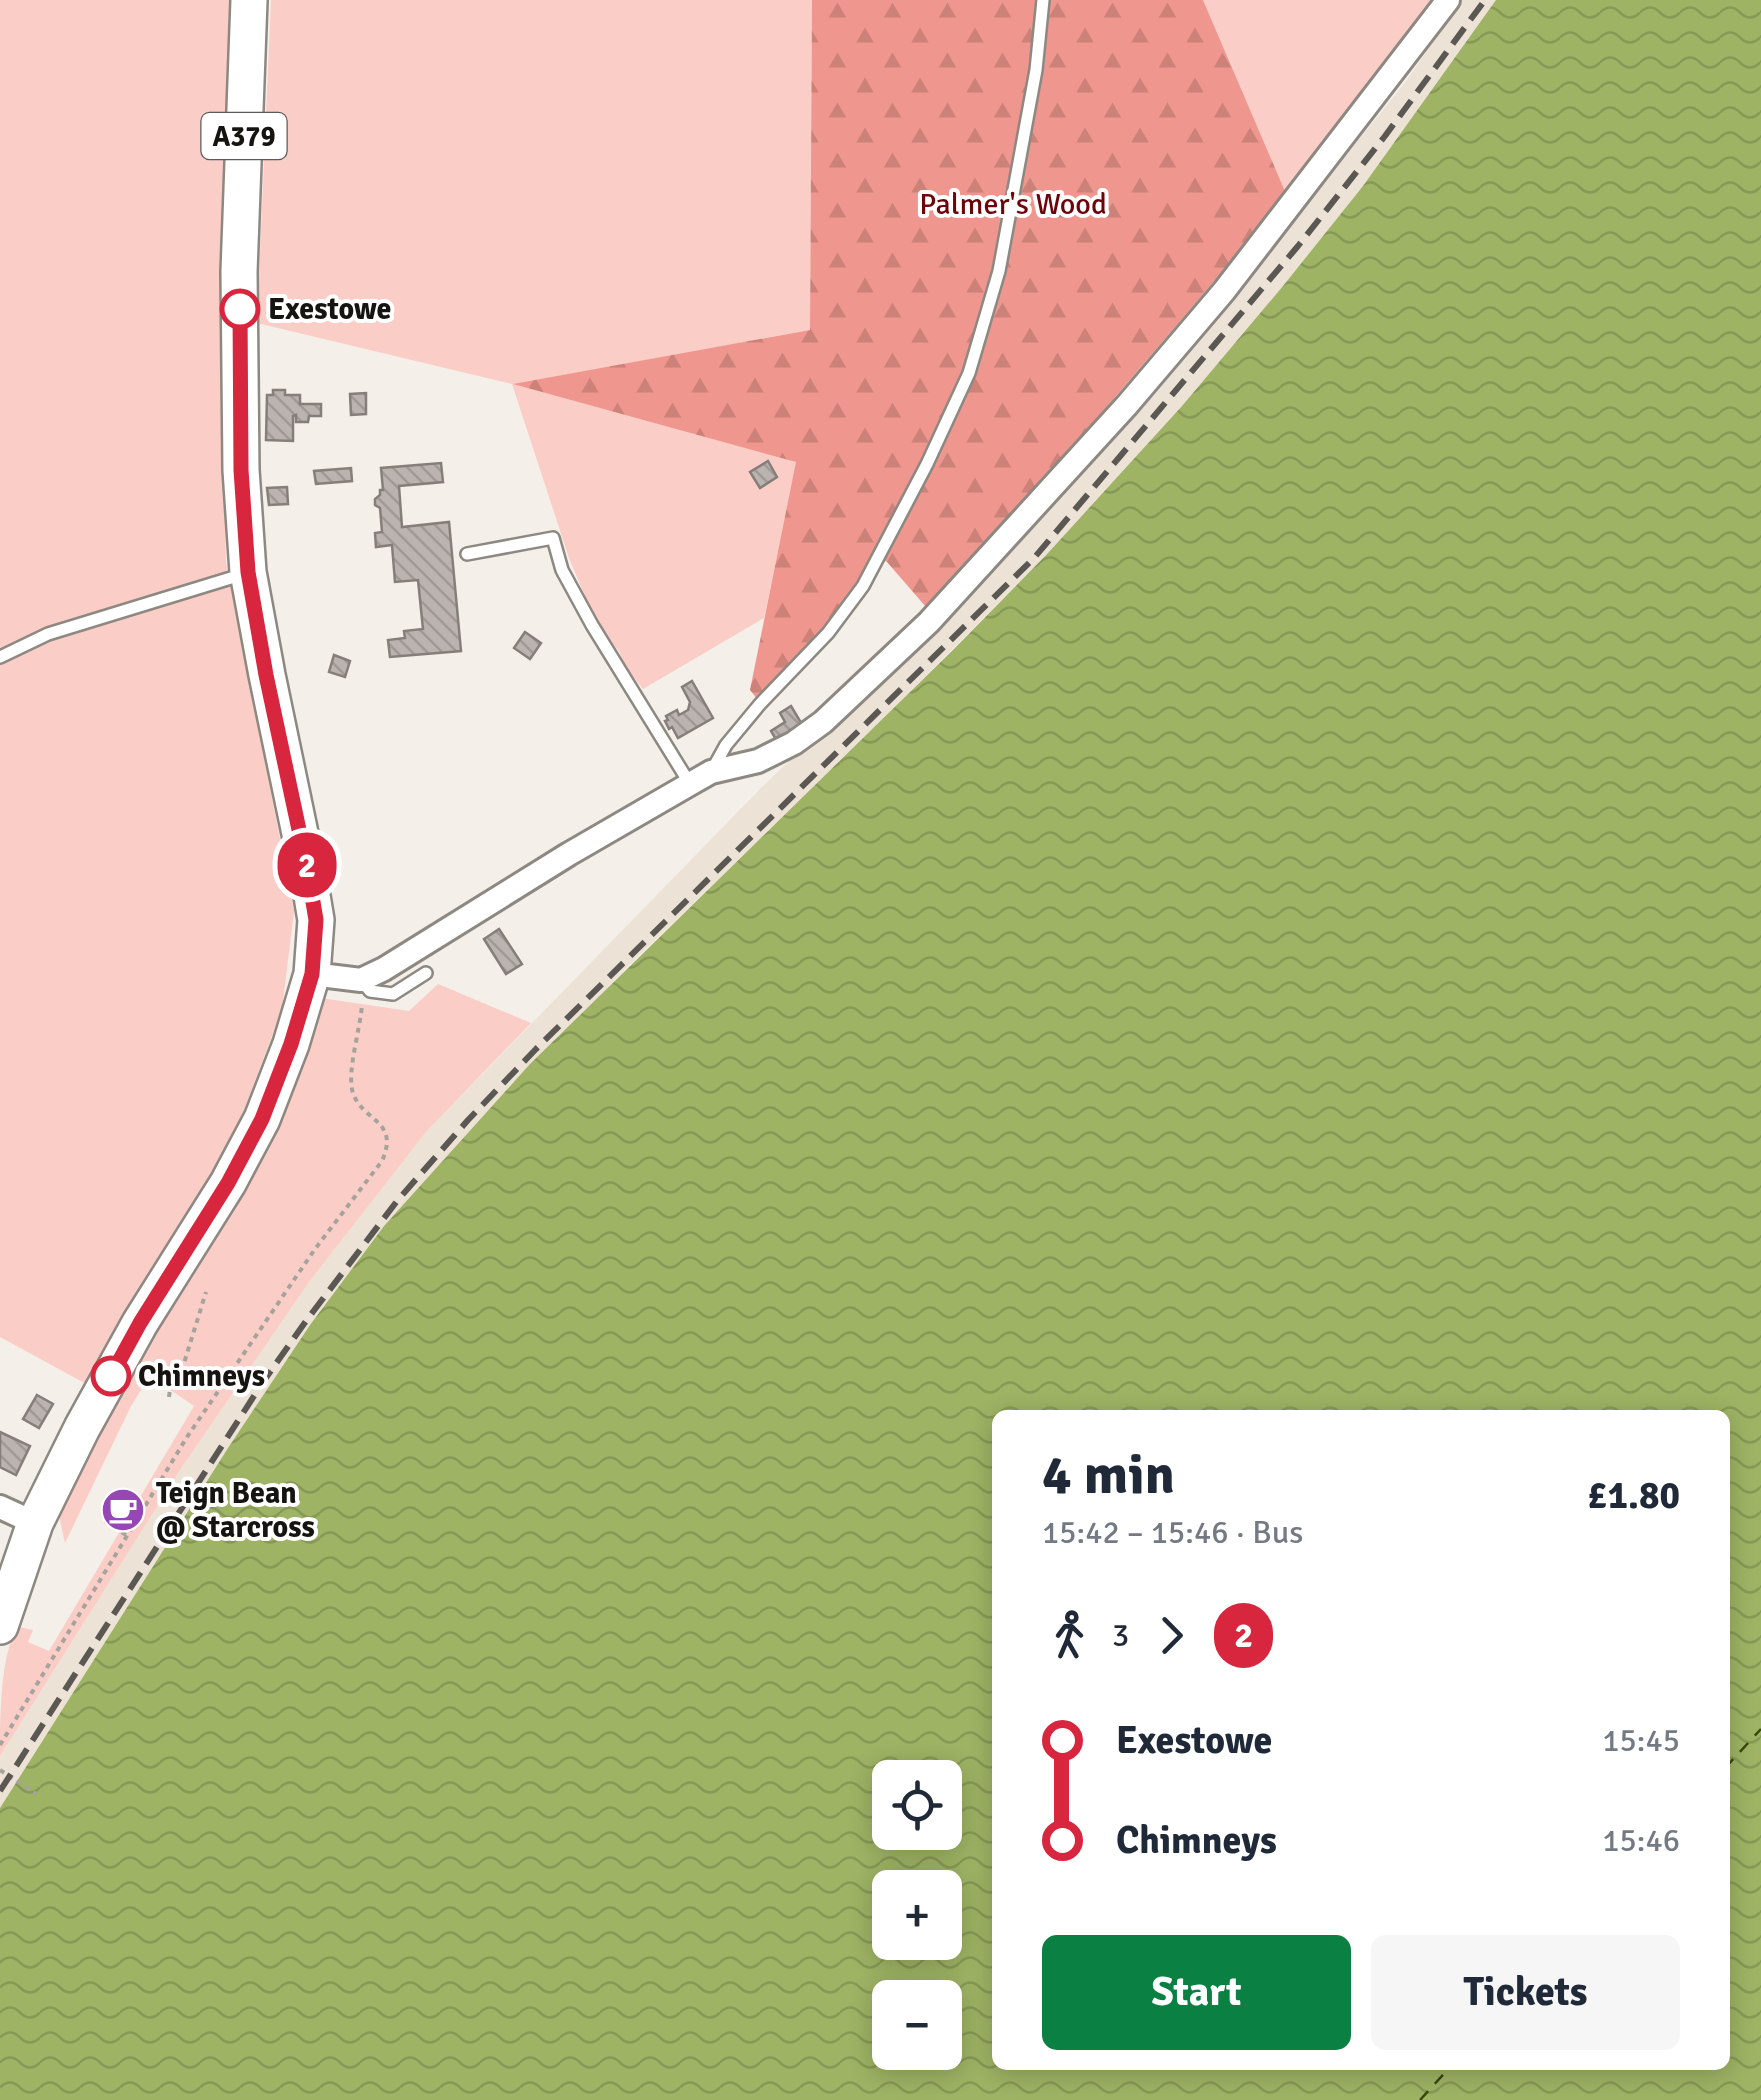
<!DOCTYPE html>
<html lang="en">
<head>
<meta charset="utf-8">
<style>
	body { margin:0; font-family:Signika,sans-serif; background:#f6f6f7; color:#1f2937; height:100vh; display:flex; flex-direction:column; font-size:38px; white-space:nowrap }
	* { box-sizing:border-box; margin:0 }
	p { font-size:32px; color:#747a83 }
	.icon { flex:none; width:55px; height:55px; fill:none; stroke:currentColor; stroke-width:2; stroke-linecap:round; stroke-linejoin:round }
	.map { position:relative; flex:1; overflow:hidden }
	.panel { position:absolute; left:992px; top:1410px; width:738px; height:660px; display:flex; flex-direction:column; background:#fff; border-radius:15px; box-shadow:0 5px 25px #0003 }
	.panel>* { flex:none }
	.badge { padding:0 20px; border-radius:32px; font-size:35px; line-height:65px }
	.controls { position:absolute; left:872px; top:1760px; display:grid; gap:20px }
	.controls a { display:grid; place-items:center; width:90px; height:90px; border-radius:15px; background:#fff; box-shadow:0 5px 25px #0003; font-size:50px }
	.map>.badge { position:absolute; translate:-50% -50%; box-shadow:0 0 0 5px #fff }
	.legs { display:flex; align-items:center; gap:15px; height:110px; padding:0 50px; font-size:32px }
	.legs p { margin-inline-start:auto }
	.headline { display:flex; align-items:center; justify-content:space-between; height:170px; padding:0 50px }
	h1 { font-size:55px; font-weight:800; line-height:75px }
	.action { display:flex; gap:20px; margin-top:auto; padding:20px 50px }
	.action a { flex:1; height:115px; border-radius:15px; background:#0b8043; color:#fff; font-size:40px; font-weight:800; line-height:115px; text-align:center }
	.action a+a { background:#f6f6f7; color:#1f2937 }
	ul { padding:0 50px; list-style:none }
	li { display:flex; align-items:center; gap:35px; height:100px; font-size:38px }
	li i { display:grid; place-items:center; width:15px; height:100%; margin:0 12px; background:currentColor }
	li i::after { content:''; width:25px; height:25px; margin:-12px; border:8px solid; border-radius:50%; background:#fff }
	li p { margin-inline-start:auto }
	li:first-child i { background:linear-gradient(#0000 50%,currentColor 0) }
	li:last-child i { background:linear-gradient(currentColor 50%,#0000 0) }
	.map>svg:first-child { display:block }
	.built { fill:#ece2d5 }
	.grass { fill:#fbcdc7 }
	.forest { fill:url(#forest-firs) }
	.water { fill:url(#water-waves); fill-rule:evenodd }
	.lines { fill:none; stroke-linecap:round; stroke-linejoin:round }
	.ferry { stroke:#3b480c; stroke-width:2.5; stroke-dasharray:12 10; stroke-linecap:butt }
	.building { fill:url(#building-back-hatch); stroke:#867e7a; stroke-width:2.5 }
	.service-casing { stroke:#8d8881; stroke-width:16 }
	.minor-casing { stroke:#8d8881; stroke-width:28 }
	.primary-casing { stroke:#8d8881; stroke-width:40 }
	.path { stroke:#a6a29d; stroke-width:4; stroke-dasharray:5 5; stroke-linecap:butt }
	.service { stroke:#fff; stroke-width:11 }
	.minor { stroke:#fff; stroke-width:22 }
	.primary { stroke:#fff; stroke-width:35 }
	.rail { stroke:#5b5854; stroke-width:6; stroke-dasharray:20 10; stroke-linecap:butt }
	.line-1-casing { stroke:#fff; stroke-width:22 }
	.line-1 { stroke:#d7263d; stroke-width:15 }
	.stop-1-dot { fill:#fff; stroke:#d7263d; stroke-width:5 }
	.labels { text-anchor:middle; stroke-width:8; stroke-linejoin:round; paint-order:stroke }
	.shield { fill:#fff; stroke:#5c5a58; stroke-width:2.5 }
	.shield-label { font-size:28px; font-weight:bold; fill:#161411 }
	.park-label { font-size:30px; fill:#6f030a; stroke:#fff }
	.stop-label { font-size:30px; font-weight:bold; fill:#161411; stroke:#fff; text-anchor:start }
	.poi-label { font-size:30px; font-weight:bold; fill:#161411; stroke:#fff; text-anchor:start }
</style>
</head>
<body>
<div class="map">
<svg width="1761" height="2100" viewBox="0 0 1761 2100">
	<defs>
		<pattern id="forest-firs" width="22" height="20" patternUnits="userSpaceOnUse" patternTransform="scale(2.5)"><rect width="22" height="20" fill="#ef978e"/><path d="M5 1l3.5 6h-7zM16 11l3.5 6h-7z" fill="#cc8179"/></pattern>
		<pattern id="water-waves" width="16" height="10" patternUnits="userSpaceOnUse" patternTransform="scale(2.5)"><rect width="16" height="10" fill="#9eb364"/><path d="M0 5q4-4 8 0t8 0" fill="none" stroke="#879956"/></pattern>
		<pattern id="building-back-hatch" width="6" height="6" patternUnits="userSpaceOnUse" patternTransform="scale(2.5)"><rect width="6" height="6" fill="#bbb3af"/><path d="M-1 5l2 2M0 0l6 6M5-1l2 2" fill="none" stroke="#a09996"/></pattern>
	</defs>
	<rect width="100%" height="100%" fill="#f4efe8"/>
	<polygon class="built" points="1462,0 1496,0 1363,186 1283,286 1182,406 1048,553 827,775 627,967 384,1226 310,1325 228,1448 0,1808 0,1756 180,1470 309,1282 426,1132 762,787 917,640 1225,304 1404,84"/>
	<g class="grass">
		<polygon points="0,0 231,0 221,301 226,562 294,911 282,1009 234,1137 131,1304 90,1386 0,1337"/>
		<polygon points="271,0 812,0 810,330 515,384 797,462 764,618 643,689 624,665 619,651 600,632 569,558 512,384 257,323"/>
		<polygon points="1203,0 1433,0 1287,196"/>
		<path d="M438,984l93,39 -105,109 -117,150 -129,188 -180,286c0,-31 0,-109 19,-129l14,3 -5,12 21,9 145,-245 -44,-30 -19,30 -66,137 -8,-37 257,-509 95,14z"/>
	</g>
	<polygon class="forest" points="812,0 1203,0 1287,196 1029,498 926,607 887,562 874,553 852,590 825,627 758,700 750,690 796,462 513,384 810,330"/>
	<path class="water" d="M1496,0h265v2100h-1761v-292l228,-360 82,-123 74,-99 146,-162 425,-416 93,-95 134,-147 101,-120 80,-100zM998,1415h727v650h-727zM890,1778h55v54h-55zM890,1888h55v54h-55zM890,1998h55v54h-55z"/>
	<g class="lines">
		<g class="ferry">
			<polyline points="1725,1768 1761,1729"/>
			<polyline points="1420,2100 1452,2065"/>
		</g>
	</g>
	<g class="building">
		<polygon points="273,390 285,390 285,395 300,395 300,404 321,404 321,416 309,416 308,422 296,422 296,415 293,416 293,441 266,440 267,395 273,395"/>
		<polygon points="366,393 366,414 351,415 350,394"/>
		<polygon points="768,461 777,477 760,488 750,472"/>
		<polygon points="441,463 443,482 399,486 402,527 449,522 461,651 390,657 388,640 405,638 404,631 423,629 418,580 395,582 392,545 376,547 375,533 382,532 380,508 375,505 375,499 380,495 380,490 383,490 381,468"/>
		<polygon points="351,468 352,481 316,484 314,471"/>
		<polygon points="287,487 288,504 269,505 267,488"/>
		<polygon points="525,632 541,643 530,659 514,648"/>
		<polygon points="334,655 350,661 345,677 329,672"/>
		<polygon points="692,681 713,718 678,738 672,727 669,729 665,721 668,720 666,716 677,710 679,715 688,710 690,702 682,687"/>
		<polygon points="791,706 803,726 777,741 771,731 785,722 780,713"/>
		<polygon points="499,929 522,964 506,974 484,939"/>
		<polygon points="37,1395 53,1404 39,1428 23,1419"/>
		<polygon points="0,1432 30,1446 16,1475 0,1467"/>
	</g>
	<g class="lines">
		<g class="service-casing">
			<g id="service">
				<polyline points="467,554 553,538 562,570 592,625 690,784"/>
				<polyline points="0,657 48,634 244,574"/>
				<polyline points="711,772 726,745 760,704 828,633 863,586 927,464 969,373 999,271 1036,70 1043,0"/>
				<polyline points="361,980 370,991 393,994 426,973"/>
			</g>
		</g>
		<g class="minor-casing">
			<g id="minor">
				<polyline points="312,974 361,980 384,969 569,854 690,784 711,772 758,761 794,743 823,722 929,622 1127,405 1224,291 1448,0"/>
				<polyline points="0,1507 35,1523"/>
			</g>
		</g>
		<g class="primary-casing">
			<polyline id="primary" points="0,1626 35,1523 82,1428 140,1323 228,1183 262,1119 291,1044 312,974 316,920 308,872 267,675 248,572 241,470 239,272 249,0"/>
		</g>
		<g class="path">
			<polyline points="169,1397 170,1389 181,1373 206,1292"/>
			<polyline points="105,1521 126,1535"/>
			<path d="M0,1745l187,-308 128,-188 67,-88c18,-41 -19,-39 -29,-68 -7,-20 8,-66 9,-89"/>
			<polyline points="0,1770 36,1794"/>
		</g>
		<use href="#service" class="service"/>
		<use href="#minor" class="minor"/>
		<use href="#primary" class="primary"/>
		<polyline class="rail" points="0,1791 263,1382 306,1321 397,1201 468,1120 536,1049 1034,558 1298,246 1385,136 1485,0"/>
	</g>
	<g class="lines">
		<g class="line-1-casing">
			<polyline id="line-1" points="111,1376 140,1323 228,1183 262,1119 291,1044 312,974 316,920 308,872 266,675 248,572 241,470 240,309"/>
		</g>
		<use href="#line-1" class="line-1"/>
	</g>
	<defs>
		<g id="cafe-disc" transform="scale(2.25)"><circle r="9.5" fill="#9646b5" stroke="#fff"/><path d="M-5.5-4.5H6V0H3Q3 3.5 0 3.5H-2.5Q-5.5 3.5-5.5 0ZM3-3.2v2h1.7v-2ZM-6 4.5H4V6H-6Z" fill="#fff"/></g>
	</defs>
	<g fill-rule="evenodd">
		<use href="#cafe-disc" x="123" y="1510"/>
	</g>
	<g class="stop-1-dot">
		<circle cx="240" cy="309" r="18"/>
		<circle cx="111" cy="1376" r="18"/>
	</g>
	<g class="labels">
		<rect class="shield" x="201.5" y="113" width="85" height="46" rx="8"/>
		<g class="shield-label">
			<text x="244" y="146">A379</text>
		</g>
		<g class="park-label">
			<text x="1013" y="214">Palmer's Wood</text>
		</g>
		<g class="stop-label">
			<text x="268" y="319">Exestowe</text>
			<text x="138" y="1386">Chimneys</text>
		</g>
		<g class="poi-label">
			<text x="156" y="1503">Teign Bean<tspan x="156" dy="34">@ Starcross</tspan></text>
		</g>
	</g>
</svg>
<div class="controls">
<a><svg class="icon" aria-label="locate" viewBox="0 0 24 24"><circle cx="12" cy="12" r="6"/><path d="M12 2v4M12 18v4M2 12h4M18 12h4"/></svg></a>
<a>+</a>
<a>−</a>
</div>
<b class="badge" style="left:307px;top:865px;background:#d7263d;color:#fff">2</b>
<section class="panel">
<div class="headline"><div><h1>4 min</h1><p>15:42 – 15:46 · Bus</p></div><b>£1.80</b></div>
<div class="legs"><svg class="icon" aria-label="walk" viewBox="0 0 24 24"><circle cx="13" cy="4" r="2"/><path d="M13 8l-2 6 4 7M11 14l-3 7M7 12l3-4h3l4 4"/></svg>3<svg class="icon" aria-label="forward" viewBox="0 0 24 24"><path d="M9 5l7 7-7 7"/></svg><b class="badge" style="background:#d7263d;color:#fff">2</b></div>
<ul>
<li><i style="color:#d7263d"></i><b>Exestowe</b><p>15:45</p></li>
<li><i style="color:#d7263d"></i><b>Chimneys</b><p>15:46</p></li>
</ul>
<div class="action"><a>Start</a><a>Tickets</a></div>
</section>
</div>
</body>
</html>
